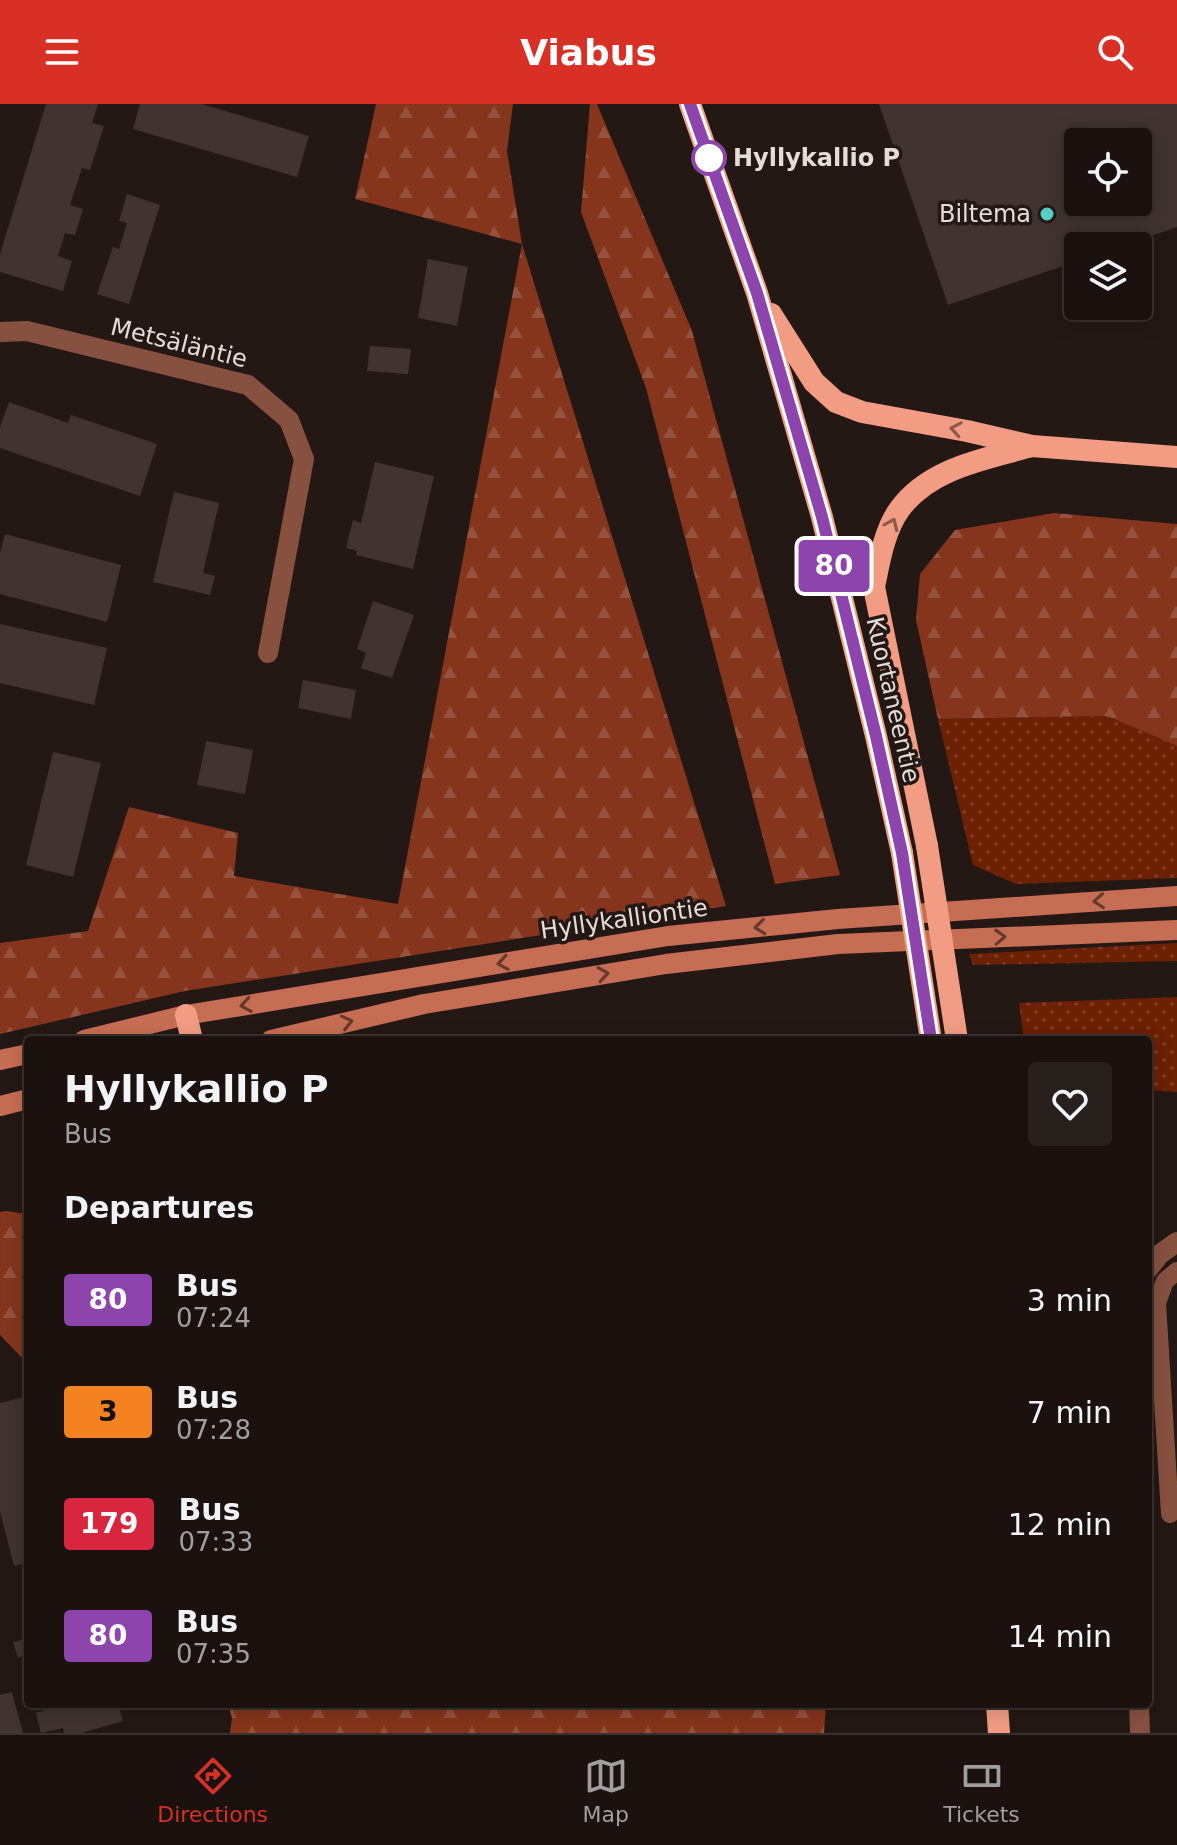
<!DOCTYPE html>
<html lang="en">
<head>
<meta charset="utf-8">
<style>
	body { margin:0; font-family:"DejaVu Sans",sans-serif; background:#28201d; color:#f1f3f6; height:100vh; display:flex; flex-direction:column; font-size:30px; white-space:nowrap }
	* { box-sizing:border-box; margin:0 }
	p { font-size:26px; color:#a09e9e }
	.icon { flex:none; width:44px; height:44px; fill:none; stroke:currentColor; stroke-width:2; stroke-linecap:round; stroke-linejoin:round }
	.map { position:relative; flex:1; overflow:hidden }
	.side { position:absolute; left:24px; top:932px; width:1128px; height:672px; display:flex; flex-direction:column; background:#1b120f; border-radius:8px; box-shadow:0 4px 20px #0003,0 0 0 2px #39322f }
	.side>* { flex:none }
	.badge { padding:0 16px; border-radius:6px; font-size:28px; line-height:52px }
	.buttons { position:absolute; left:1064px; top:24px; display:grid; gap:16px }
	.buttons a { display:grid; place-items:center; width:88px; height:88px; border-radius:8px; background:#1b120f; box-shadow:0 4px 20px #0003,0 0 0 2px #39322f; font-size:40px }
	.map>.badge { position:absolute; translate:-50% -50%; box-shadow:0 0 0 4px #fff }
	h2 { padding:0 40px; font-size:30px; line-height:72px }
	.round { display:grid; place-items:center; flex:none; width:84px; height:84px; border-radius:8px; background:#28201d }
	.headline { display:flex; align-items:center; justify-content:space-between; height:136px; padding:0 40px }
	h1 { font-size:38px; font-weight:800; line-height:60px }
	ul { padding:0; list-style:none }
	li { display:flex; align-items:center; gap:24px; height:112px; padding:0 40px }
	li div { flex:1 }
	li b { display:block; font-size:30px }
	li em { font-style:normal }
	li .badge { min-width:88px; font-weight:700; text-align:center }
	header { display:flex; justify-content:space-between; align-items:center; height:104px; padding:0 40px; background:#d93025; color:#fff; font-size:36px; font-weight:800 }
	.menu { display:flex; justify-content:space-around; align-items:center; height:112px; border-top:2px solid #39322f; background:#1b120f; font-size:22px; color:#a09e9e }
	.menu a { display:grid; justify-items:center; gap:4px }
	.menu .on { color:#d93025 }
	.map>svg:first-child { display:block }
	.grass { fill:url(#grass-dots) }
	.forest { fill:url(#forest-firs) }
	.building { fill:#413430; fill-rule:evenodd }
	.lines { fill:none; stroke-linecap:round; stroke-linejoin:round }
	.service { stroke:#875140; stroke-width:18 }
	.minor { stroke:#875140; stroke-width:20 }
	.secondary { stroke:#c66e53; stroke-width:20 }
	.trunk { stroke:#f29d83; stroke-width:22 }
	.trunk-bridge { stroke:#f29d83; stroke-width:22 }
	.oneway { stroke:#8b5a4c }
	.oneway2 { stroke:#653a2d }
	.line-casing { stroke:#fff; stroke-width:18 }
	.line { stroke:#8e44ad; stroke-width:12 }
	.stop-dot { fill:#fff; stroke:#8e44ad; stroke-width:4 }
	.poi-dot { fill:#56cec4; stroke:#241814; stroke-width:3 }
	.labels { text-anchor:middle; stroke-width:7; stroke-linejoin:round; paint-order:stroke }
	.stop-label { font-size:24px; font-weight:bold; fill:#e5dcda; stroke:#241814; text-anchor:start }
	.poi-label { font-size:24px; fill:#e5dcda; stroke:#241814; text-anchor:end }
	.street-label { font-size:24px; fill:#e5dcda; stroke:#241814 }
</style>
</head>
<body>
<header><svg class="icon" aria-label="menu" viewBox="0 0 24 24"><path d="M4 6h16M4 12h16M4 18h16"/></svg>Viabus<svg class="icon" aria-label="search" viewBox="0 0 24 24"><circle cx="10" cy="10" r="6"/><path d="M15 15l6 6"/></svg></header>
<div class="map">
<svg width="1177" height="1629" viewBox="0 0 1177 1629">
	<defs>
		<pattern id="grass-dots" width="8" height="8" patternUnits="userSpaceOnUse" patternTransform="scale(2)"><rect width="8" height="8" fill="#6c2004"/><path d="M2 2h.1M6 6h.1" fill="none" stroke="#814028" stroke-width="1.8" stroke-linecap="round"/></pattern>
		<pattern id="forest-firs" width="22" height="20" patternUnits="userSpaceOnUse" patternTransform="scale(2)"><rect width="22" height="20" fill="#84351c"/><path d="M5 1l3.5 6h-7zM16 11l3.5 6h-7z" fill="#95523c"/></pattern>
	</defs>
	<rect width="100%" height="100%" fill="#241814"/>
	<g class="grass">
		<polygon points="1107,612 1177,642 1177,774 1016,780 973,761 938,615"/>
		<polygon points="1177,839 1177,857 973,861 969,850"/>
		<polygon points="1177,893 1177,988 1148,986 1148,936 1024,936 1019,899"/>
	</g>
	<g class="forest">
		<polygon points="376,0 513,0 507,47 522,140 726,802 185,887 0,930 0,839 88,827 129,703 238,729 234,772 398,800 522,140 355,95"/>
		<polygon points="590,0 597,0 692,227 840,771 775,780 646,284 581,108"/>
		<polygon points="1054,409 1177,420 1177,642 1107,612 938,615 916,516 920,470 955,426"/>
		<polygon points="6,1107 28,1110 28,1260 0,1231 0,1108"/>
		<polygon points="228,1600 826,1600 824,1629 230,1629 232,1614"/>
	</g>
	<g class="building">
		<polygon points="46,0 98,0 92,19 104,22 90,66 82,64 70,101 83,105 75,131 65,129 58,152 72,157 63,187 0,168 0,150"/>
		<polygon points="140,0 202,0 309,32 297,73 133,25"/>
		<path d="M879,0h298v123l-56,19h-43v15l-130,44zM1078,38h60v60h-60z"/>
		<polygon points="127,90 160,101 129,200 97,190 113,143 119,145 127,119 119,117"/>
		<polygon points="428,155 468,163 457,222 418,214"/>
		<polygon points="370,242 411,245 408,270 367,267"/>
		<polygon points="9,298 68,319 71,311 157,340 140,392 0,344 0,323"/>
		<polygon points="375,358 434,372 413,465 356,451 357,447 346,444 353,416 361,419"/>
		<polygon points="174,388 219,399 203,469 215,472 210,491 153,478"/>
		<polygon points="5,430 121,461 107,518 0,490 0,449"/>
		<polygon points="373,497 414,511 392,574 361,564 366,549 357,545"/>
		<polygon points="0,520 107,544 94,601 0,579"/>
		<polygon points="303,576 356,586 351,615 298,604"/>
		<polygon points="206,637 253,646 245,690 197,681"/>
		<polygon points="53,648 101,659 73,773 26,761"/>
		<polygon points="24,1293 28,1309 28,1459 14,1462 0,1407 0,1299"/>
		<polygon points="28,1534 28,1551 18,1554 13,1538"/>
		<polygon points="12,1588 23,1629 0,1629 0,1591"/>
		<polygon points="57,1600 118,1600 123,1617 82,1629 64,1629 63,1624 41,1629 36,1609 58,1602"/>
	</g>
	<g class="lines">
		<polyline class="service" points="1170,1410 1157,1199 1165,1177 1177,1167"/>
		<g class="minor">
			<polyline points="0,228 27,227 248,281 289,316 304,355 268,549"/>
			<polyline points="1148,1165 1160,1150 1177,1138"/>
			<polyline points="1139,1600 1140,1629"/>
		</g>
		<g class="secondary">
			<polyline points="84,936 186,911 668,832 838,815 1177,792"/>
			<polyline points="271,936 424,900 666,860 838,840 1177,826"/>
			<polyline points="0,956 28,950"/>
			<polyline points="0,1002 28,995"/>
		</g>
		<g class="trunk">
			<polyline points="690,0 757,189 822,413 876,632 902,749"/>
			<polyline points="771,210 814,278 836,298 862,308 967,327 1032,342 1177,353"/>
			<path d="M927,742l-53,-259c5,-24 10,-56 25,-77 30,-42 86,-51 133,-64"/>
			<polyline points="186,911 192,936"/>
			<polyline points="997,1600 999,1629"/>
		</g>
		<g class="trunk-bridge">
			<polyline points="927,742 957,936"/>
			<polyline points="902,749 931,936"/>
		</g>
	</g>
	<defs><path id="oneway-chevron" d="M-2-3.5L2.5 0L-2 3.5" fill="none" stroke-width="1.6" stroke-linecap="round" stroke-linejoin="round" transform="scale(2)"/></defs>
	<g class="oneway">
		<use href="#oneway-chevron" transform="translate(956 325) rotate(-170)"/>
		<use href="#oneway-chevron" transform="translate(892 420) rotate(-66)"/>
	</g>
	<g class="oneway2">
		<use href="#oneway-chevron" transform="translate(1099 797) rotate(176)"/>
		<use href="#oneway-chevron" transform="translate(760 823) rotate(174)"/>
		<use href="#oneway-chevron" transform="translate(1000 833) rotate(-2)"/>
		<use href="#oneway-chevron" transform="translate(503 859) rotate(171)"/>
		<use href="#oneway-chevron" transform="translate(603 870) rotate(-9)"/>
		<use href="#oneway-chevron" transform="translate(246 901) rotate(171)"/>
		<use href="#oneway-chevron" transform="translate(347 918) rotate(-13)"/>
	</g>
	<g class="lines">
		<g class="line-casing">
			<polyline id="line" points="690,0 757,189 822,413 876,632 902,749 931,936"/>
		</g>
		<use href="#line" class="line"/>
	</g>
	<circle class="stop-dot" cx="709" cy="54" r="16"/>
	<circle class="poi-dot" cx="1047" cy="110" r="8"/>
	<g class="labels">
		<g class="stop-label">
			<text x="733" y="62">Hyllykallio P</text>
		</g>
		<g class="poi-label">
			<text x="1031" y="118">Biltema</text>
		</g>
		<g class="street-label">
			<text transform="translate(179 239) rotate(14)" y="8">Metsäläntie</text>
			<text transform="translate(893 596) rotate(77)" y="8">Kuortaneentie</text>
			<text transform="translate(624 815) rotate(-8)" y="8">Hyllykalliontie</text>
		</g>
	</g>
</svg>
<div class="buttons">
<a><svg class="icon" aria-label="locate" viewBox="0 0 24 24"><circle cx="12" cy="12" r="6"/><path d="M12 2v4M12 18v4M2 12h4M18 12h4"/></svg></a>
<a><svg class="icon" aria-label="layers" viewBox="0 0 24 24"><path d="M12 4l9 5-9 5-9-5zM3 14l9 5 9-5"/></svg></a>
</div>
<b class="badge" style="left:834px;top:462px;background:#8e44ad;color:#fff">80</b>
<section class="side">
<div class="headline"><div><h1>Hyllykallio P</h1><p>Bus</p></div><a class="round"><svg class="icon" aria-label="heart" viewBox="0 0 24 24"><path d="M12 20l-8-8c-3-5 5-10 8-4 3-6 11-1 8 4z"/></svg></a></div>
<h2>Departures</h2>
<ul>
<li><span class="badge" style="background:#8e44ad;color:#fff">80</span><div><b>Bus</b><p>07:24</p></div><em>3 min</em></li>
<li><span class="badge" style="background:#f58220;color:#111">3</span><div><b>Bus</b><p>07:28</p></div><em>7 min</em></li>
<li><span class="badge" style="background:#d7263d;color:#fff">179</span><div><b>Bus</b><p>07:33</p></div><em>12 min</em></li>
<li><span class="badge" style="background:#8e44ad;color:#fff">80</span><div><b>Bus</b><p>07:35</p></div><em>14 min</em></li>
</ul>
</section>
</div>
<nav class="menu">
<a class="on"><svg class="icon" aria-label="directions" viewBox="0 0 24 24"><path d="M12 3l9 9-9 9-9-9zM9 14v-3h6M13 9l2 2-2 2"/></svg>Directions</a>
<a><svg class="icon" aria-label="map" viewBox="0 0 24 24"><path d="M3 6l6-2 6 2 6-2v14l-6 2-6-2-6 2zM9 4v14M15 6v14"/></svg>Map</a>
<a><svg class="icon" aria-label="tickets" viewBox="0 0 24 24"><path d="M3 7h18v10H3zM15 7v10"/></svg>Tickets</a>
</nav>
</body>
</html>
